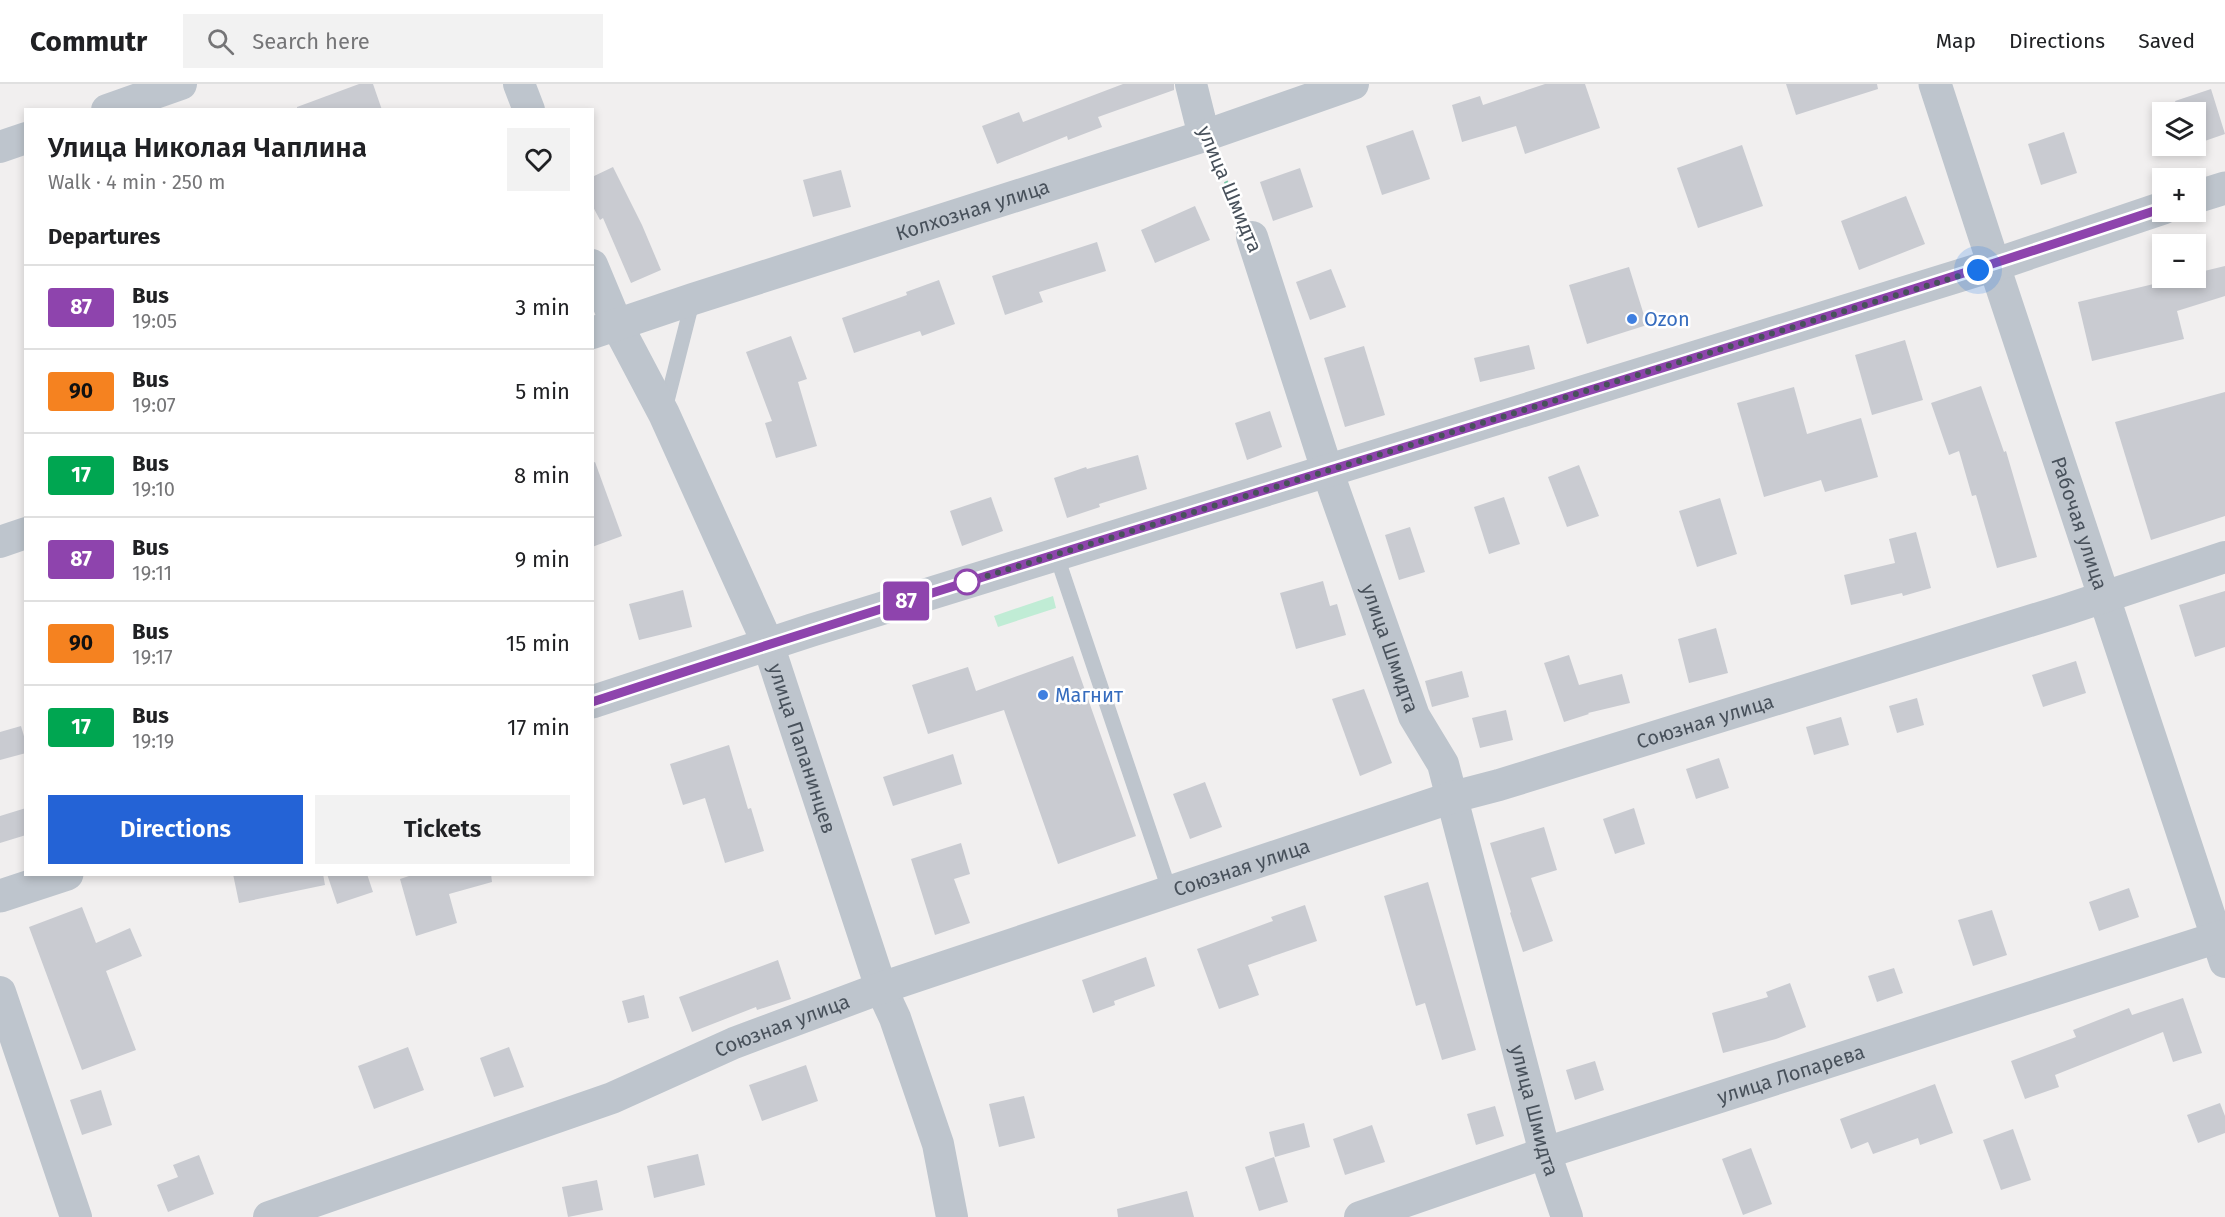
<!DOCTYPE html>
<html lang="en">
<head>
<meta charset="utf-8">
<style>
	body { margin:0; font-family:"Fira Sans",sans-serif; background:#f2f2f2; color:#202124; height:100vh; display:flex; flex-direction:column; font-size:22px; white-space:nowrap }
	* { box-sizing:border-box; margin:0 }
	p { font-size:20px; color:#757577 }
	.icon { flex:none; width:33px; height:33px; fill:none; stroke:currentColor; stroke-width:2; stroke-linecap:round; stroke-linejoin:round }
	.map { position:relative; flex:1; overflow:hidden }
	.sheet { position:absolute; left:24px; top:24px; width:570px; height:768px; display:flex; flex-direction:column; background:#fff; border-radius:0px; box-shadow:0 3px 9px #0003 }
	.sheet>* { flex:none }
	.badge { padding:0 12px; border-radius:4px; font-size:21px; line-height:39px }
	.buttons { position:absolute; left:2152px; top:18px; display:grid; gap:12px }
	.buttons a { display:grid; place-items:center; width:54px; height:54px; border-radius:0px; background:#fff; box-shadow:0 3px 9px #0003; font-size:30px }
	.you { position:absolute; width:30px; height:30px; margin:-15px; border:4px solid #fff; border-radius:50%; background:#1a73e8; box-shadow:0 0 0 9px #1a73e833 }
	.map>.badge { position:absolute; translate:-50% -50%; box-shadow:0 0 0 3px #fff }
	h2 { padding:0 24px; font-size:22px; line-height:54px }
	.round { display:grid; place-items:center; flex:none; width:63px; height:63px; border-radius:0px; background:#f2f2f2 }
	.headline { display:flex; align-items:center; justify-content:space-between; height:102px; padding:0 24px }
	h1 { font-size:28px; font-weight:600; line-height:45px }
	.primary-button { display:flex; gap:12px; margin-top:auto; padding:12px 24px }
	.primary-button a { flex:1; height:69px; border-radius:0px; background:#2463d6; color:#fff; font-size:24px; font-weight:600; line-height:69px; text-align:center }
	.primary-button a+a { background:#f2f2f2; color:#202124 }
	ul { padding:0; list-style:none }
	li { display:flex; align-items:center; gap:18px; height:84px; padding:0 24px; border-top:2px solid #e0e0e0 }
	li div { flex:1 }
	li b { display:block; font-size:22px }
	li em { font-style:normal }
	li .badge { min-width:66px; font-weight:700; text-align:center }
	header { display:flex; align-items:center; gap:36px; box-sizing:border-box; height:84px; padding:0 30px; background:#fff; border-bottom:2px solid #e0e0e0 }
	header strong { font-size:28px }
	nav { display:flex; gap:33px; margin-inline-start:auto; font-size:21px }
	.search { width:420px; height:54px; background:#f2f2f2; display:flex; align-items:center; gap:15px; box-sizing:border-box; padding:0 21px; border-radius:0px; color:#757577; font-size:22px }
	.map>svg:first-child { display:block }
	.green { fill:#c0ecd5 }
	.building { fill:#c9cbd1 }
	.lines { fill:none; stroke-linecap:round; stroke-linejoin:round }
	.path { stroke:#7ac8a8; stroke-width:4; stroke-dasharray:4.5 3; stroke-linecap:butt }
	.service { stroke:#bec5cd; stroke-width:15 }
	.minor { stroke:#bec5cd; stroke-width:32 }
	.tertiary { stroke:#bec5cd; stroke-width:33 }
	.line-casing { stroke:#fff; stroke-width:14 }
	.line { stroke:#8e44ad; stroke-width:9 }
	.walk { stroke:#48515b; stroke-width:6; stroke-dasharray:0 10.8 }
	.shop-dot { fill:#3f7fe0; stroke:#fff; stroke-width:2 }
	.stop-dot { fill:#fff; stroke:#8e44ad; stroke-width:3 }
	.labels { text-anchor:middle; stroke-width:5; stroke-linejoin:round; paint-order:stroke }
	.street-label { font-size:20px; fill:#48515b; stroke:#fff }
	.shop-label { font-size:20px; fill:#366cbe; stroke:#fff; text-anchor:start }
</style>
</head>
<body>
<header>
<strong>Commutr</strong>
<div class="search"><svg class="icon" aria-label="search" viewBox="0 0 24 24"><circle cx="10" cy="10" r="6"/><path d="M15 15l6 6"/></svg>Search here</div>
<nav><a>Map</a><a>Directions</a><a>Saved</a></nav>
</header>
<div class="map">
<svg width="2225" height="1133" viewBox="0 0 2225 1133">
	<rect width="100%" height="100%" fill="#f1efef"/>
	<polygon class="green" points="1053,512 1056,524 998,543 994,532"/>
	<g class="building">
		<polygon points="359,0 373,0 382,26 297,26 297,23"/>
		<polygon points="1123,0 1174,0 1174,6 1098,33 1102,43 1068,56 1067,52 997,80 982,42 1019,28 1023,38"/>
		<polygon points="1545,0 1585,0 1600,44 1525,70 1516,42 1462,58 1452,21 1480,12 1483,21"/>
		<polygon points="1786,0 1877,0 1878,5 1796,31"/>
		<polygon points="2211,5 2225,50 2196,60 2196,28 2179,28 2175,17"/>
		<polygon points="1413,46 1430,95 1382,111 1366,62"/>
		<polygon points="2064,48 2077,89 2041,101 2028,60"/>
		<polygon points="1742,61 1763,122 1698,144 1677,84"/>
		<polygon points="613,83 642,141 661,186 631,199 603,134 600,136 592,121 592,93"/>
		<polygon points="1300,84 1313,123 1273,137 1260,98"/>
		<polygon points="841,86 851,123 813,133 803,96"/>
		<polygon points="1906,112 1925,160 1859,186 1841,137"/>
		<polygon points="1195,122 1210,156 1155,179 1141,146"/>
		<polygon points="1097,158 1106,187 1039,208 1043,218 1005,231 992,192"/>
		<polygon points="2225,182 2225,212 2177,227 2184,255 2092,277 2078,218 2179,194 2196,194 2196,189"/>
		<polygon points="1629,183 1647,241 1587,260 1569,201"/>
		<polygon points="1331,185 1346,223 1310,236 1296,198"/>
		<polygon points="939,196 955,240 922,252 920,247 854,269 842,234 907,211 906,208"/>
		<polygon points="791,252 807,295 798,298 817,362 776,374 765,339 772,337 746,268"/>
		<polygon points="1905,256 1923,316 1872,331 1855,271"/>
		<polygon points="1529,261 1535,285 1480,298 1474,274"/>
		<polygon points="1364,262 1385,331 1345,343 1324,274"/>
		<polygon points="1981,302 2004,368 2006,367 2037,473 1997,484 1976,411 1972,412 1959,367 1949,371 1931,319"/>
		<polygon points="1794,303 1807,350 1861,334 1878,393 1825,408 1821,396 1764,413 1737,319"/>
		<polygon points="2225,308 2225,432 2151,456 2115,338"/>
		<polygon points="1270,327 1282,363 1247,376 1235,339"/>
		<polygon points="1138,371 1147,405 1099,420 1100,423 1067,434 1054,394 1086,383 1087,385"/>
		<polygon points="595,378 622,452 592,463 592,379"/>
		<polygon points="1579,381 1599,432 1567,443 1548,393"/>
		<polygon points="991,413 1003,447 962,462 950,427"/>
		<polygon points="1504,413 1520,460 1489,470 1474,423"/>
		<polygon points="1720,414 1737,470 1697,483 1679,427"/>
		<polygon points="1410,443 1425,488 1399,496 1385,451"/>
		<polygon points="1916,448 1931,504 1903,512 1902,509 1851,521 1844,491 1895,479 1889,455"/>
		<polygon points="1323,497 1330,522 1337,520 1346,551 1296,565 1280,509"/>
		<polygon points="683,506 692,543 639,556 629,520"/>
		<polygon points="2225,507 2225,563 2195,573 2179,521"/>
		<polygon points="1716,544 1728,589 1689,599 1678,555"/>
		<polygon points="1569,571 1579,601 1622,590 1630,619 1588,629 1589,630 1564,638 1544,579"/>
		<polygon points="1073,572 1136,752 1058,780 1004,626 928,650 912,601 968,583 976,607"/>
		<polygon points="2076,577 2086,609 2043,623 2032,591"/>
		<polygon points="1462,587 1469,613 1432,623 1425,597"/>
		<polygon points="1364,605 1392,679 1360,692 1332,615"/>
		<polygon points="1917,614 1924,641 1897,649 1889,622"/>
		<polygon points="1506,626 1513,656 1480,664 1472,634"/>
		<polygon points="1841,633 1849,661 1814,671 1806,643"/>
		<polygon points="21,642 26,659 26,669 0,676 0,648"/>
		<polygon points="729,661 748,725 751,724 764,767 725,779 705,714 683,721 670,680"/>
		<polygon points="953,670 962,700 893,722 883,693"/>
		<polygon points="1719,674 1729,704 1696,715 1686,685"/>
		<polygon points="1205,698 1222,743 1190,755 1173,710"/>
		<polygon points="26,724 26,751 0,759 0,732"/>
		<polygon points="1634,724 1645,760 1615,770 1603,735"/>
		<polygon points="1544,743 1557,786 1531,794 1553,857 1523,868 1510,829 1511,828 1490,759"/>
		<polygon points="961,759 970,790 954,795 970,839 935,851 911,775"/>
		<polygon points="233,790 323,790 325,801 239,819"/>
		<polygon points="327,790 367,790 373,808 337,820"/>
		<polygon points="415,790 491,790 492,798 449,810 457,839 416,852 400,795"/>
		<polygon points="1428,798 1476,966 1442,976 1425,919 1416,922 1384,812"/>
		<polygon points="2129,804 2139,833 2099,847 2089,818"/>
		<polygon points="1305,821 1317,857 1248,881 1259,911 1219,925 1197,865 1273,837 1271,833"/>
		<polygon points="82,823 96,859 130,844 142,872 106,887 136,966 82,986 29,843"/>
		<polygon points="1992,826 2007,871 1973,882 1958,836"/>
		<polygon points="1146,873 1155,902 1114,917 1115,921 1093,929 1082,896"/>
		<polygon points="778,876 791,915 757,926 756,923 692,948 679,913"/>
		<polygon points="1894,884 1903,909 1877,918 1868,892"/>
		<polygon points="1790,899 1806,943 1776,955 1723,969 1712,929 1768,913 1766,908"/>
		<polygon points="644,911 649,934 628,939 622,917"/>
		<polygon points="2183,914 2202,969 2173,978 2163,948 2055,991 2059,1003 2025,1015 2011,977 2076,953 2073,946 2129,924 2132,931"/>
		<polygon points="408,963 424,1006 374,1025 358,982"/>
		<polygon points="509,963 524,1003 494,1013 480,974"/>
		<polygon points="1595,977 1604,1006 1575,1016 1566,986"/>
		<polygon points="806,981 818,1017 762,1037 749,1001"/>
		<polygon points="1935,1000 1953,1049 1920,1061 1918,1054 1873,1070 1868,1058 1851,1065 1840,1035"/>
		<polygon points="101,1006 112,1041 82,1051 70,1016"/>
		<polygon points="1024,1012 1035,1054 999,1063 989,1020"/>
		<polygon points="2220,1019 2225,1032 2225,1049 2198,1059 2187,1031"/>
		<polygon points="1495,1022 1504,1052 1476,1061 1467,1030"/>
		<polygon points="1304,1039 1310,1063 1275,1073 1269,1048"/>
		<polygon points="1372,1041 1385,1078 1345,1091 1333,1055"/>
		<polygon points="2013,1045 2031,1096 2001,1106 1983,1056"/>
		<polygon points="1751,1064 1772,1120 1743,1131 1722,1075"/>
		<polygon points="698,1070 705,1101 654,1114 647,1082"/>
		<polygon points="199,1071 214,1110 168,1128 157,1101 178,1093 173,1081"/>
		<polygon points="1274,1073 1288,1118 1259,1127 1245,1083"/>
		<polygon points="597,1096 603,1126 568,1133 562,1103"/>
		<polygon points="1187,1107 1194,1133 1118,1133 1117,1125"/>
	</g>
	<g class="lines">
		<polyline class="path" points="1216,77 1240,127"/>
		<g class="service">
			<polyline points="665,325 693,215"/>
			<polyline points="1056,470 1170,808"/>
		</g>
		<g class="minor">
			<polyline points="519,0 529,26"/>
			<polyline points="1191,0 1204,52"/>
			<polyline points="107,26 181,0"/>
			<polyline points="0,63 26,54"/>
			<path id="s1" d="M1252,153l75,233 87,246 29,48 102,389 22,64"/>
			<path id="s2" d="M592,181l25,60 47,89 104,230 113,344 14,30 43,126 14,73"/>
			<path id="s3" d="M1994,181l231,697"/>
			<path id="s4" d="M592,249l101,-34 511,-163 149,-52"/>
			<polyline points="0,458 26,449"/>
			<polyline points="0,908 76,1133"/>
			<path id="s5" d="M269,1133l343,-119 122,-55 147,-55 572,-191 46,-12 566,-175 160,-53"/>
			<path id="s6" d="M1360,1133l185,-64 680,-218"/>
		</g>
		<g class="tertiary">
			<polyline points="1935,0 1994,181"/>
			<polyline points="2196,113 2225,104"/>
			<polyline points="592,618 812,546 1994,181 2163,124"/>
			<polyline points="0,812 67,790"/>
		</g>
	</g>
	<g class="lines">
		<g class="line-casing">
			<path id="line" d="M592,618c522,-172 1050,-321 1571,-494"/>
		</g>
		<use href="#line" class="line"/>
		<polyline class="walk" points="967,498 1978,186"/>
	</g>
	<g class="shop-dot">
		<circle cx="1632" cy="235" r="6"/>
		<circle cx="1043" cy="611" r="6"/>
	</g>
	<circle class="stop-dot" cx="967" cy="498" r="12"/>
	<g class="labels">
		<g class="street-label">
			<text transform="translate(1230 105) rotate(67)" y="7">улица Шмидта</text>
			<text dy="7" stroke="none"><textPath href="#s4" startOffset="400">Колхозная улица</textPath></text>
			<text dy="7" stroke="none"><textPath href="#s3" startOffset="272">Рабочая улица</textPath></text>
			<text dy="7" stroke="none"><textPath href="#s1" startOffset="434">улица Шмидта</textPath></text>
			<text dy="7" stroke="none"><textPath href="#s5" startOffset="1520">Союзная улица</textPath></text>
			<text dy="7" stroke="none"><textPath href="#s2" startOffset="528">улица Папанинцев</textPath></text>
			<text dy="7" stroke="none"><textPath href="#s5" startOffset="1034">Союзная улица</textPath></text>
			<text dy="7" stroke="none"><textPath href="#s5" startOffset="548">Союзная улица</textPath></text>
			<text dy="7" stroke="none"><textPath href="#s6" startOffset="454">улица Лопарева</textPath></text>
			<text dy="7" stroke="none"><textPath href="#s1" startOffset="920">улица Шмидта</textPath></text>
		</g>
		<g class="shop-label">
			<text x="1644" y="242">Ozon</text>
			<text x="1055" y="618">Магнит</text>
		</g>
	</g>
</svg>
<div class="buttons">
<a><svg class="icon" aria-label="layers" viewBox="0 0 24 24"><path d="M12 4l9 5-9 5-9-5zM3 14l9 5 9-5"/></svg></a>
<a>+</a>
<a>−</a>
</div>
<div class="you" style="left:1978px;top:186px"></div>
<b class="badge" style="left:906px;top:517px;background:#8e44ad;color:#fff">87</b>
<section class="sheet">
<div class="headline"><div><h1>Улица Николая Чаплина</h1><p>Walk · 4 min · 250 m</p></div><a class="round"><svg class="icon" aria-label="heart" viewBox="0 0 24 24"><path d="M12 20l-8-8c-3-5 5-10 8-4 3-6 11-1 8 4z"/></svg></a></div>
<h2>Departures</h2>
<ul>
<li><span class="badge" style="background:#8e44ad;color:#fff">87</span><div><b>Bus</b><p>19:05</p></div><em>3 min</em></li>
<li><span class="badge" style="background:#f58220;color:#111">90</span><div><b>Bus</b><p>19:07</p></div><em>5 min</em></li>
<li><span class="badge" style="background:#00a651;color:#fff">17</span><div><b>Bus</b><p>19:10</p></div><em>8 min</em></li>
<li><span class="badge" style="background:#8e44ad;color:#fff">87</span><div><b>Bus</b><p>19:11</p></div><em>9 min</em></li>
<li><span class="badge" style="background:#f58220;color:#111">90</span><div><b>Bus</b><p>19:17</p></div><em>15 min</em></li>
<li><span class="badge" style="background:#00a651;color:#fff">17</span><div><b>Bus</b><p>19:19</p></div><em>17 min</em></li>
</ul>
<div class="primary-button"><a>Directions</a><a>Tickets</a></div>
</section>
</div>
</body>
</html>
